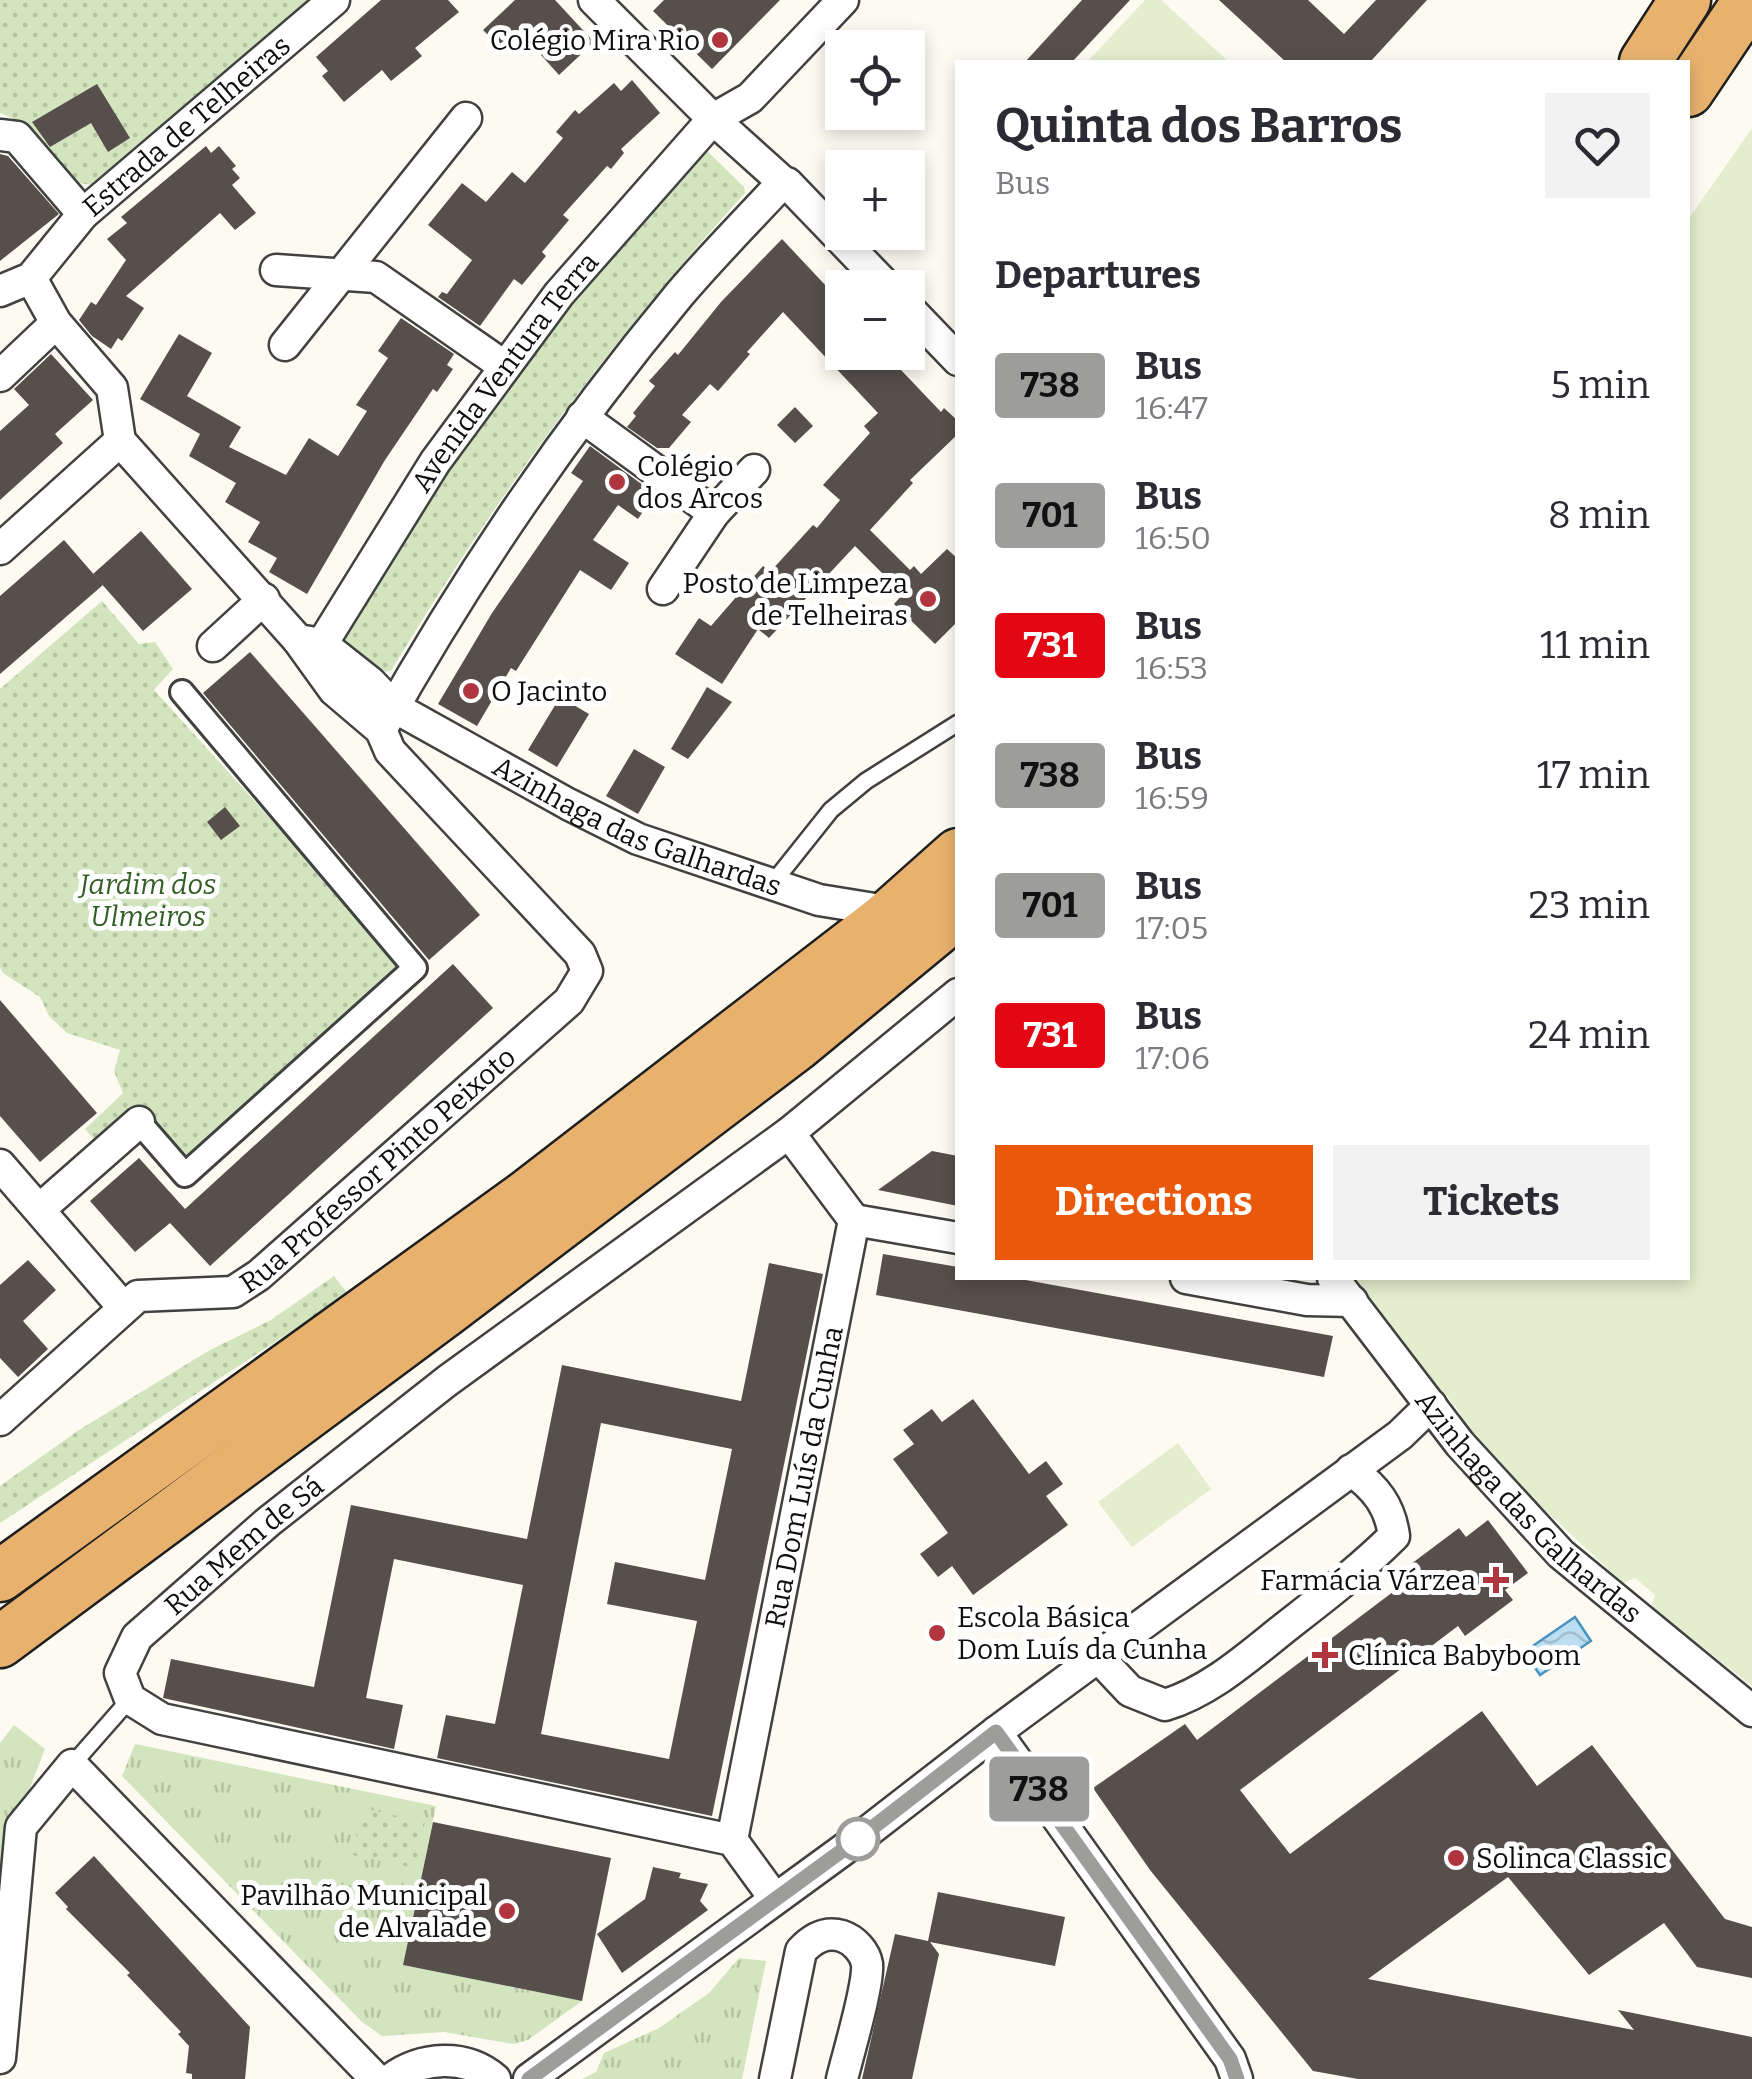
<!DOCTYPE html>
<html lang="en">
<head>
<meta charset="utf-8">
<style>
	body { margin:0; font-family:Bitter,serif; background:#f2f2f3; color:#2b2b33; height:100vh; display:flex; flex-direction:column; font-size:38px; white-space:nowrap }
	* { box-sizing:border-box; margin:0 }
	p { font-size:32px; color:#7c7c81 }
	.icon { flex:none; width:55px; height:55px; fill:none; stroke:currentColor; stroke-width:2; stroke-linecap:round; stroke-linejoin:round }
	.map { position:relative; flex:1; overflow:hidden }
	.side { position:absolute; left:955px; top:60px; width:735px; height:1220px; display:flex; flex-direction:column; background:#fff; border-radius:0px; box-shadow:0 5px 15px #0003 }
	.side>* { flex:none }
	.badge { padding:0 20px; border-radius:8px; font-size:35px; line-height:65px }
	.controls { position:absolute; left:825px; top:30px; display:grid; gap:20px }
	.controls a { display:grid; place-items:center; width:100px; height:100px; border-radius:0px; background:#fff; box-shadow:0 5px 15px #0003; font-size:50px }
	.map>.badge { position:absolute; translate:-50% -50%; box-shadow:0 0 0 5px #fff }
	h2 { padding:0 40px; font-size:38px; line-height:90px }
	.round { display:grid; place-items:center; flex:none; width:105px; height:105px; border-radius:0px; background:#f2f2f3 }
	.head { display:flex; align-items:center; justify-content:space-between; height:170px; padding:0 40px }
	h1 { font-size:48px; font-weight:700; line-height:75px }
	.cta { display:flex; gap:20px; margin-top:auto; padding:20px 40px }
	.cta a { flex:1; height:115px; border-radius:0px; background:#ea580c; color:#fff; font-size:40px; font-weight:700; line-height:115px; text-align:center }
	.cta a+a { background:#f2f2f3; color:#2b2b33 }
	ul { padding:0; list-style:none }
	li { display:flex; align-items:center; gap:30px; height:130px; padding:0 40px }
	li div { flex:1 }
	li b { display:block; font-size:38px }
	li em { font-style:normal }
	li .badge { min-width:110px; font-weight:700; text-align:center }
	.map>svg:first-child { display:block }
	.grass { fill:url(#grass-tufts) }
	.park { fill:url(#park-dots) }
	.pitch { fill:#e4edce }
	.water { fill:url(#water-waves); stroke:#4994bf; stroke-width:2.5 }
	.building { fill:#564f4c; fill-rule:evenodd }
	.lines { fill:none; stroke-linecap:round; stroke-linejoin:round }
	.service-casing { stroke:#414141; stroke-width:20 }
	.pedestrian-casing { stroke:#414141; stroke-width:28 }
	.minor-casing { stroke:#414141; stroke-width:35 }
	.trunk-casing { stroke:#1f1f1f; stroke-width:55 }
	.service { stroke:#fff; stroke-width:15 }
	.pedestrian { stroke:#fff; stroke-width:22 }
	.minor { stroke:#fff; stroke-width:30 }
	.trunk { stroke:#e8b26e; stroke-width:50 }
	.line-casing { stroke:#fff; stroke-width:22 }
	.line { stroke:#9d9d9c; stroke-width:15 }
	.poi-dot { fill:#b0353f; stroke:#fff; stroke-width:4 }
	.stop-dot { fill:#fff; stroke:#9d9d9c; stroke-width:5 }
	.labels { text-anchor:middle; stroke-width:10; stroke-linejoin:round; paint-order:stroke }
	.poi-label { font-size:28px; fill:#0e0e0e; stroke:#fff; text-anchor:start }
	.street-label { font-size:28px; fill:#0e0e0e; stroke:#fff }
	.park-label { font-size:28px; font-style:italic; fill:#335f25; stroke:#fff }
</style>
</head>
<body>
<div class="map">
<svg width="1752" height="2079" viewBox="0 0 1752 2079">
	<defs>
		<pattern id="grass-tufts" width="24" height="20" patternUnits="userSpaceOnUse" patternTransform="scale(2.5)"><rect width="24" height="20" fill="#d3e5be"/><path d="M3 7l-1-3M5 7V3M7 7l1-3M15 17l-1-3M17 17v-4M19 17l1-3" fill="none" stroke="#b4c3a2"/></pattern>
		<pattern id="park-dots" width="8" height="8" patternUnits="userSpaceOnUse" patternTransform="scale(2.5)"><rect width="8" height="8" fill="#d3e5be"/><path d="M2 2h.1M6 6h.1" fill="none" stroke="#b4c3a2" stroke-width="1.8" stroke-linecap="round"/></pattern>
		<pattern id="water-waves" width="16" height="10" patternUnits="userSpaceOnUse" patternTransform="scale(2.5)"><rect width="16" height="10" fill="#bbdef0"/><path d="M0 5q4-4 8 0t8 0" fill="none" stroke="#a0bdcd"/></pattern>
	</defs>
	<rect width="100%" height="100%" fill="#fdfbf1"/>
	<g class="grass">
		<polygon points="14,1725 45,1749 14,1829 0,1906 0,1743"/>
		<polygon points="135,1744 436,1806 403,1965 582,2001 528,2040 513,2044 444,2032 382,2036 362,2022 122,1776"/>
		<polygon points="739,1958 766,1961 742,2079 567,2079 582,2079 596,2072 604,2053 659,2028 709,1993"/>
	</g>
	<g class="park">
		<polygon points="0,0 324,0 222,84 155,130 110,178 92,185 79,183 45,157 26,124 0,113"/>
		<path d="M705,149l39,38 1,6c-137,151 -249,303 -354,478l-8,1 -40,-34 103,-169 124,-167z"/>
		<polygon points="102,601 139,644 155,642 173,669 154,690 404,966 182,1161 149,1124 109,1157 85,1129 123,1093 114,1071 120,1050 67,1033 49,1016 40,997 3,973 0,967 0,689"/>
		<polygon points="334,1276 348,1294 0,1523 0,1486 79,1430 210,1350 271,1320"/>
		<polygon points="362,1808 425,1822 415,1868 352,1855"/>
	</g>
	<g class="pitch">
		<polygon points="1145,0 1161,0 1229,62 1087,62"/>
		<polygon points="1752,128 1752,1686 1651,1607 1655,1595 1635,1578 1623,1583 1455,1426 1461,1414 1446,1395 1432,1399 1348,1278 1688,1278 1688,220"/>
		<polygon points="1178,1443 1211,1489 1132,1547 1098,1502"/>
	</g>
	<polygon class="water" points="1575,1617 1591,1641 1540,1675 1524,1652"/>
	<g class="building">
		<polygon points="381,0 448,0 459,12 415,48 422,56 391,81 382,70 344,102 322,76 328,71 316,57"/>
		<polygon points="515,0 555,0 594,42 559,75 523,35 505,52 483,30"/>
		<polygon points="664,0 780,0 712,69 653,11"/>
		<polygon points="1082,0 1130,0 1072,62 1025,62"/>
		<polygon points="1219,0 1308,0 1344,34 1376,0 1427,0 1370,62 1286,62"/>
		<polygon points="632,80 660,113 621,149 624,153 611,169 607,166 563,215 569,220 542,252 546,256 522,285 514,279 480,326 438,297 442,292 447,294 472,260 428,225 462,183 486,202 512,172 525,183 563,138 556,132 575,110 579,114 614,83 621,91"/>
		<polygon points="97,84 130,138 108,152 91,123 50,147 32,122"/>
		<polygon points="206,146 211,153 219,146 236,166 232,169 240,178 232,185 256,213 235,230 220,213 126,296 144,308 122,341 118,338 111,349 92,336 79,320 91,302 96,305 126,260 107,239 127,223 121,217"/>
		<polygon points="0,154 8,156 59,214 0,261"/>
		<polygon points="782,239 842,303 842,352 892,352 905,366 901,370 941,412 944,408 958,421 958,434 910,480 913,483 870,530 910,570 914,566 921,574 947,549 958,559 958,621 935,644 894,604 903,594 855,546 769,638 758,629 722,684 675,654 699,618 711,626 763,566 770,572 813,525 817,528 840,500 823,485 870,433 864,426 878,413 783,312 747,352 750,354 718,391 710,384 682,415 691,422 669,448 657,448 627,427 636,416 633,413 655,386 649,381 675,352 678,355 721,302"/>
		<polygon points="401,318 454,354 447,365 453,369 437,392 433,389 385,460 307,594 269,572 277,558 248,542 260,522 225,502 236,483 189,456 200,434 140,399 179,334 212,353 187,396 241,427 229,447 286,475 309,438 338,456 367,411 356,405 388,358 378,351"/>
		<polygon points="51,354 93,400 55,434 63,443 0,500 0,431 29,405 14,389"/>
		<polygon points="795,407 813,426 795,443 777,425"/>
		<polygon points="590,446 655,494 638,519 618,505 593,540 629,563 611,590 580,570 516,671 511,668 477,726 438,704 492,613 583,481 571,473"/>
		<polygon points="141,531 192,589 143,631 93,574"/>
		<polygon points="64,540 103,585 0,674 0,596"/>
		<polygon points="250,652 480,915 429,960 203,693"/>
		<polygon points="707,687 732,702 688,759 671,749"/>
		<polygon points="560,697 589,714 557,767 528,750"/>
		<polygon points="634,749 665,767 638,814 606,796"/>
		<polygon points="225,807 240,826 221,840 207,822"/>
		<polygon points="453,964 493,1008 210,1266 170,1223 135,1252 90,1201 139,1158 185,1209"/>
		<polygon points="0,1000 97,1113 40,1162 0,1116"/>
		<polygon points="932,1151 958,1156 958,1206 878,1190"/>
		<polygon points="883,1254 958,1267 958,1278 1014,1278 1333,1336 1324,1377 876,1295"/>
		<polygon points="28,1260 56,1290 23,1321 48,1349 18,1377 0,1358 0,1285"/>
		<path d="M769,1263l54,11 -111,542 -275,-58 9,-43 49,9 28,-139 -129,-26 -28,139 37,7 -9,44 -231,-51 8,-39 143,28 37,-182 176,34 35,-174 179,36zM601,1423l131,26 -27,131 -90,-18 -8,42 90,17 -28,138 -128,-25z"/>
		<polygon points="973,1399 1029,1474 1046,1461 1063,1484 1046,1496 1068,1525 973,1595 952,1566 938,1577 920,1554 948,1533 893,1459 914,1444 903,1430 932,1409 942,1422"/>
		<polygon points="1488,1520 1528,1573 1505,1590 1513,1600 1465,1636 1458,1626 1240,1790 1290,1854 1482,1711 1537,1786 1592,1745 1725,1919 1752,1927 1752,1978 1697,1967 1664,1923 1589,1975 1508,1877 1368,1979 1634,2030 1618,2010 1752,2037 1752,2079 1358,2079 1313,2071 1150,1870 1093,1788 1185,1724 1197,1740 1418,1573 1411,1564 1459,1528 1466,1537"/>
		<polygon points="433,1822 611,1858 582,2001 403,1965"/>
		<polygon points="94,1856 250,2027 245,2079 192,2079 192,2074 186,2073 189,2046 178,2034 181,2032 127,1975 130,1973 66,1909 68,1907 55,1893"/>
		<polygon points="653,1867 681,1873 679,1878 708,1884 700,1901 708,1910 622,1973 597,1934 645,1899"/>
		<polygon points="938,1892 1065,1917 1055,1966 930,1942 939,1954 912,2079 862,2079 895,1934 928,1941"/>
	</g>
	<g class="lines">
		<g class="service-casing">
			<g id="service">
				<polyline points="772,884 831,810 866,781 958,723"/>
				<polyline points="72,1765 130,1699"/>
			</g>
		</g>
		<g class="pedestrian-casing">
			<polyline id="pedestrian" points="139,1122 185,1175 415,968 182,692"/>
		</g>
		<g class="minor-casing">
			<g id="minor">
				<polyline points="594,0 713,119 783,182 787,183 888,288"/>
				<polyline points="0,135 17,137 83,214"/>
				<polyline points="276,270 376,277 504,366"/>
				<path id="s1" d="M31,278l25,45 56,65 8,53 178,199 24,4 48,38 24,25 174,97 70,35 181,61 74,12"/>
				<path id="s2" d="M0,291l31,-13 52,-64 251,-214"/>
				<polyline points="908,308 958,360"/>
				<polyline points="285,345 466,118"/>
				<polyline points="0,376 56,323"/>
				<polyline points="582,417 714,513"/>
				<polyline points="0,549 120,441"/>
				<polyline points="663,589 714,513 754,470"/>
				<polyline points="298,640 334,690 381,730"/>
				<path id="s3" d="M322,644l113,-182 124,-168 154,-175 37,-21 93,-98"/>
				<polyline points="213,646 264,599"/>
				<polyline points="0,1165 123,1307"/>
				<polyline points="40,1209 139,1122"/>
				<polyline points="854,1220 958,1238"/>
				<polyline points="1186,1278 1307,1300 1352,1301"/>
				<path id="s4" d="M1333,1278l127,166 101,110 191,157"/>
				<path id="s5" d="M0,1420l138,-124 95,-4 26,-17 310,-274 18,-30 -7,-17 -190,-203 -9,-21c86,-154 185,-299 298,-435 33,-39 69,-75 104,-113"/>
				<path d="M1098,1657l32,34 35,14c46,-14 84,-49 122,-79 37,-29 74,-57 107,-90 -4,-30 -18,-48 -43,-66"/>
				<polyline points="996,1732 1230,2059 1237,2079"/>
				<path id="s6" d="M732,1840l122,-620 -65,-87"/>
				<path id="s7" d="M775,1899l-43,-59 -570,-121 -32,-20 -10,-26 17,-36 131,-115 179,-141 342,-248 169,-139"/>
				<polyline points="0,2058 21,1827 72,1765 376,2079"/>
				<path d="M391,2079c30,-22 74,-26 104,0"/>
				<polyline points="529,2079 858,1839 996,1732 1400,1435 1431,1405"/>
				<path d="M775,2079l26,-128c11,-12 24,-20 41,-15 12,4 23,16 25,28 2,21 -19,90 -25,115"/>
			</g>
		</g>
		<g class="trunk-casing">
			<g id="trunk">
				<polyline points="1645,62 1685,0"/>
				<polyline points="1688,91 1749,0"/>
				<polyline points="0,1576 526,1196 885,919 958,854"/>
				<polyline points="0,1642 447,1310 798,1044 958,912"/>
			</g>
		</g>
		<use href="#service" class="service"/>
		<use href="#pedestrian" class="pedestrian"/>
		<use href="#minor" class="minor"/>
		<use href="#trunk" class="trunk"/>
	</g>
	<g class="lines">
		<g class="line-casing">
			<polyline id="line" points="529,2079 858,1839 996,1732 1230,2059 1237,2079"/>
		</g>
		<use href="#line" class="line"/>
	</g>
	<g class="poi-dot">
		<circle cx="720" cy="40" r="10"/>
		<circle cx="617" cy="482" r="10"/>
		<circle cx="928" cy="599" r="10"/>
		<circle cx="471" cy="691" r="10"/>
		<path d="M1491 1565h10v10h10v10h-10v10h-10v-10h-10v-10h10z"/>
		<circle cx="937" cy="1633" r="10"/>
		<path d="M1320 1640h10v10h10v10h-10v10h-10v-10h-10v-10h10z"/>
		<circle cx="1456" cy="1858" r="10"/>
		<circle cx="507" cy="1911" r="10"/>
	</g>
	<circle class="stop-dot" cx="858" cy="1839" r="20"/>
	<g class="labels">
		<g class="poi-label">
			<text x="700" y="50" text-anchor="end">Colégio Mira Rio</text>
			<text x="637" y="476">Colégio<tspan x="637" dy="32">dos Arcos</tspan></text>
			<text x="908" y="593" text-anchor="end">Posto de Limpeza<tspan x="908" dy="32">de Telheiras</tspan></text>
			<text x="491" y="701">O Jacinto</text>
			<text x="1476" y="1590" text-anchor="end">Farmácia Várzea</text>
			<text x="957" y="1627">Escola Básica<tspan x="957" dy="32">Dom Luís da Cunha</tspan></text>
			<text x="1348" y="1665">Clínica Babyboom</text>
			<text x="1476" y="1868">Solinca Classic</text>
			<text x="487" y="1905" text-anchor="end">Pavilhão Municipal<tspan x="487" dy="32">de Alvalade</tspan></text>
		</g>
		<g class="street-label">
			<text dy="10" stroke="none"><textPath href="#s2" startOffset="252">Estrada de Telheiras</textPath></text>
			<text dy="10" stroke="none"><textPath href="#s3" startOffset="328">Avenida Ventura Terra</textPath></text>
			<text dy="10" stroke="none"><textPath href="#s1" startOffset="850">Azinhaga das Galhardas</textPath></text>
			<text dy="10" stroke="none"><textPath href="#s5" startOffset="470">Rua Professor Pinto Peixoto</textPath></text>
			<text dy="10" stroke="none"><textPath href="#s6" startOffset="370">Rua Dom Luís da Cunha</textPath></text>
			<text dy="10" stroke="none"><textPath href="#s4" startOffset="302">Azinhaga das Galhardas</textPath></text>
			<text dy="10" stroke="none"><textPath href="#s7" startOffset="902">Rua Mem de Sá</textPath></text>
		</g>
		<g class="park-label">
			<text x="148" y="894">Jardim dos<tspan x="148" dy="32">Ulmeiros</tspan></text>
		</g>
	</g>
</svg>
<div class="controls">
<a><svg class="icon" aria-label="locate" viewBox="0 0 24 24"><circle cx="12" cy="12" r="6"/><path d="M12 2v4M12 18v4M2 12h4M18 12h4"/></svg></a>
<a>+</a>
<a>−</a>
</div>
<b class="badge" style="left:1039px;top:1789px;background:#9d9d9c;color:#111">738</b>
<section class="side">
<div class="head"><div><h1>Quinta dos Barros</h1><p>Bus</p></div><a class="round"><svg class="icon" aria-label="heart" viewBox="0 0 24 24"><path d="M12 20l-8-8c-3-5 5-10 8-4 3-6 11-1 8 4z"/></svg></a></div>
<h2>Departures</h2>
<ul>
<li><span class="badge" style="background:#9d9d9c;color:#111">738</span><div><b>Bus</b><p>16:47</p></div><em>5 min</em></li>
<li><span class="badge" style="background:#9d9d9c;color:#111">701</span><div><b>Bus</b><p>16:50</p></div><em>8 min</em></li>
<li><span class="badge" style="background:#e30613;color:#fff">731</span><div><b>Bus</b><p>16:53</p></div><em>11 min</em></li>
<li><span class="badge" style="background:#9d9d9c;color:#111">738</span><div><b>Bus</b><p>16:59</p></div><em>17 min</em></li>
<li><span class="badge" style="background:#9d9d9c;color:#111">701</span><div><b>Bus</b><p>17:05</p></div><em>23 min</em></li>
<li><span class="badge" style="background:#e30613;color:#fff">731</span><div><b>Bus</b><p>17:06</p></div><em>24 min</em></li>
</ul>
<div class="cta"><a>Directions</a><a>Tickets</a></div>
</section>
</div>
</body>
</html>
